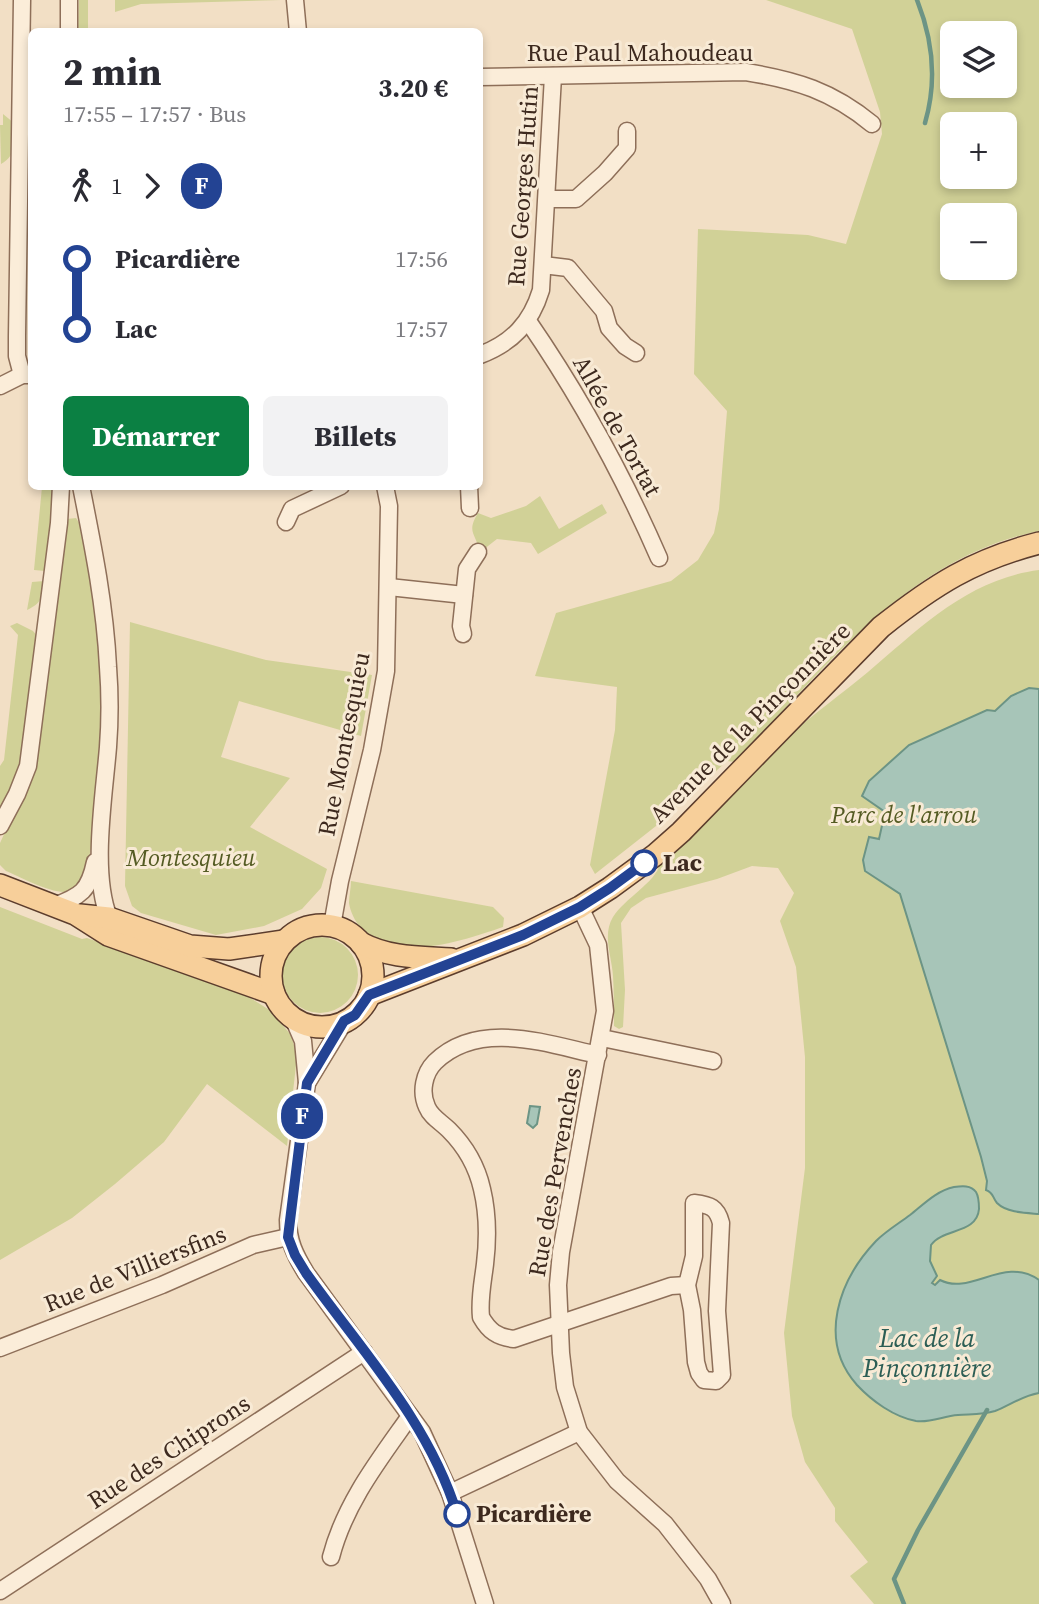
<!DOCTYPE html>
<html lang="fr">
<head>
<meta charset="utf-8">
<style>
	body { margin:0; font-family:"Source Serif 4",serif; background:#f2f2f3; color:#2b2b33; height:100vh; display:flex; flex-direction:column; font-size:26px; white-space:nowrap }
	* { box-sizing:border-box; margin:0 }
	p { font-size:23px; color:#7c7c81 }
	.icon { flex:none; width:38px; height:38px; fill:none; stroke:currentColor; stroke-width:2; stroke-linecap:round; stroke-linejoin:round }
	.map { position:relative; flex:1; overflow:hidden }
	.details { position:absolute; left:28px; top:28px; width:455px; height:462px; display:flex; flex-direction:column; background:#fff; border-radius:10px; box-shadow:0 4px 10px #0003 }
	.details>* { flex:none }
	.badge { padding:0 14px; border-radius:23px; font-size:24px; line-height:46px }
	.controls { position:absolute; left:940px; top:21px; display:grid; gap:14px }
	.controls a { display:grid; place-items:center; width:77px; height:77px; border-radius:10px; background:#fff; box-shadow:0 4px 10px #0003; font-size:35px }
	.map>.badge { position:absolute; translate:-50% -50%; box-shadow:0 0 0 4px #fff }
	.legs { display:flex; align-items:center; gap:10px; height:77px; padding:0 35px; font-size:23px }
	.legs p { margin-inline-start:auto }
	.head { display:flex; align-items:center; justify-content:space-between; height:119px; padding:0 35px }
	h1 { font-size:38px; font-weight:700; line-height:52px }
	.action { display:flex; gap:14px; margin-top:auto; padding:14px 35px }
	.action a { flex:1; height:80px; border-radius:10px; background:#0b8043; color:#fff; font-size:28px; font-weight:700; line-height:80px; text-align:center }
	.action a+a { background:#f2f2f3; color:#2b2b33 }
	ul { padding:0 35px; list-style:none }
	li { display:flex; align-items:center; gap:24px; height:70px; font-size:26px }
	li i { display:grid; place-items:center; width:10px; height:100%; margin:0 9px; background:currentColor }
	li i::after { content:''; width:18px; height:18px; margin:-9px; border:5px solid; border-radius:50%; background:#fff }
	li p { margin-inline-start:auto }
	li:first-child i { background:linear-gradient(#0000 50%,currentColor 0) }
	li:last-child i { background:linear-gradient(currentColor 50%,#0000 0) }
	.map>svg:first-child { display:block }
	.green { fill:#d1d197; fill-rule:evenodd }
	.water { fill:#a7c5b8; stroke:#6c9485; stroke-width:2 }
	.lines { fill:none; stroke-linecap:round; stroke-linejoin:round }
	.stream { stroke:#6c9485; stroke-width:4.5 }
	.minor-casing { stroke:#8e6f59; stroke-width:19 }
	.major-casing { stroke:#5c3d2d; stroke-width:24 }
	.minor { stroke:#fbedd9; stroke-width:16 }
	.major { stroke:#f7cf9a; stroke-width:21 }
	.line-1-casing { stroke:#fff; stroke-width:16 }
	.line-1 { stroke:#234393; stroke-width:10 }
	.stop-1-dot { fill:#fff; stroke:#234393; stroke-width:3.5 }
	.labels { text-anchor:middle; stroke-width:6; stroke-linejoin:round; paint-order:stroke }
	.street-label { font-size:24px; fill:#3d291e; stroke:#f8ead5 }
	.park-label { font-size:24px; font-style:italic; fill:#545b23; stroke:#f8ead5 }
	.stop-label { font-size:24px; font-weight:bold; fill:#3d291e; stroke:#f8ead5; text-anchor:start }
	.water-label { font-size:26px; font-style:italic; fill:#2c5e55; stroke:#f8ead5 }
</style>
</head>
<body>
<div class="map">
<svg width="1039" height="1604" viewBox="0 0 1039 1604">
	<rect width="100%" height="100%" fill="#f2dfc5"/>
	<g class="green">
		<polygon points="79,0 88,0 88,31 78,31"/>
		<polygon points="115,0 281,0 141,4 115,12"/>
		<path d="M766,0h273v531c-132,27 -215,139 -304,231l-8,-1 -71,65 -61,48 -5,-9 25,-135 2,-43 -82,-11 21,-63 115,-32 27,-21 16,-27 5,-24 8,-98 -33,-37 4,-145 110,6 38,9 36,-110 -2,-22 -28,-83zM952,33h52v53h-52zM952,124h52v53h-52zM952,215h52v53h-52z"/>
		<path d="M3,114l11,9c0,16 4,32 -13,41l-1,-39h3z"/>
		<polygon points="42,487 54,487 45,571 34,570"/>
		<path d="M540,496l19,33 43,-25 5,9 -69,41 -7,-11 -34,-4 -18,14c-1,-19 -14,-19 -1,-40l13,5 35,-12z"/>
		<path d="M76,518c4,6 8,13 9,19 9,43 15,89 15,133 1,37 2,199 -25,219 -14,11 -54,-12 -69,-18l-6,-6v-22l31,-67 8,-31 28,-226z"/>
		<path d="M1039,570v1034h-165l-24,-28 18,-14 -33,-41v-13l-30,-46 -13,-46 -8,-83 21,-165v-111l-9,-90 -16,-46 14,-28 -16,-25 -26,-2 -35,13 -71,19 -15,10 -10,15 4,67 -2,37 -4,2 -5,-3c0,-16 0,-33 -1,-50 -1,-19 -11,-41 0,-59 12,-19 42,-34 47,-53 43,-42 85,-87 129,-128 25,-23 53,-42 79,-64 52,-44 100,-93 171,-102z"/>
		<path d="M44,581c-1,15 -2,22 -17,29l5,-28z"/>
		<polygon points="130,622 266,660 372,675 361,736 239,701 221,757 290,778 250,827 327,869 321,888 302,909 264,926 216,935 141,913 132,906 125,886"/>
		<polygon points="17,623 33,631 38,637 24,753 13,784 0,810 0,766 4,760 18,635 10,626"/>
		<path d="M351,881l142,26 11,11 -1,9c-38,13 -113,39 -143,0 -5,-6 -10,-16 -11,-24 0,-7 2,-15 2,-22z"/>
		<polygon points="0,907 82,939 87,938 241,992 271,1011 291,1035 297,1056 287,1146 207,1084 164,1142 115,1184 72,1218 0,1260"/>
		<circle cx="320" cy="975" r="38"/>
	</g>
	<g class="water">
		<path d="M1029,688l10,1v525c-12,-1 -32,-1 -42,-11 -5,-6 -3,-10 -11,-13l1,-9 -6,-24 -81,-263 -35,-23 -2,-11 6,-23 10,2 6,-27 -23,-16 7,-15 40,-36 78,-35 8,1 16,-15z"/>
		<polygon points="530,1106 540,1107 537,1124 533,1128 527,1123"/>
		<path d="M954,1187c8,-1 17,-2 22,5 3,5 3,11 3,17 -2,25 -36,19 -48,36l-1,16 7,15 -5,7 3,2 5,-5c31,16 64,-25 99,0v113c-17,3 -29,12 -44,18 -13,4 -25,3 -37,4 -15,1 -27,8 -42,6 -22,-4 -44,-20 -59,-36 -40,-45 -18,-105 19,-144 10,-10 22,-17 34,-26 14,-11 26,-24 44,-28z"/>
	</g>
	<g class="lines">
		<g class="stream">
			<path d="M917,0c16,40 20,82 8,123"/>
			<polyline points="904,1604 894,1579 918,1530 987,1410"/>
		</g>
		<g class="minor-casing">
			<g id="minor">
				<polyline points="22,0 17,336 17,356 22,375"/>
				<polyline points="295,0 298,32"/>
				<polyline points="69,32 69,0"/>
				<path d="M480,77l266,-5c50,8 86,19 126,52"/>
				<polyline points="548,199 576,199 605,173 627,148 627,131"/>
				<polyline points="543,265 568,268 604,311 609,328 625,346 636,353"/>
				<path d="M528,321c53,77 94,152 131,237"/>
				<path d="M480,355c32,-12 51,-32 61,-65l12,-214"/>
				<polyline points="0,386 22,375 30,375"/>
				<path d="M81,486c12,60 24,119 27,181 2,26 2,54 0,80 -4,50 -17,125 1,171"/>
				<polyline points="469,486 470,508"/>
				<polyline points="286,522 292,509 341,486"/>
				<polyline points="389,587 464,595"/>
				<polyline points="463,634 461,626 467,569 478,552"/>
				<polyline points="0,826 17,794 28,766 59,523 61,486"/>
				<path d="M54,906c27,-10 35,-15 41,-44"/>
				<polyline points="580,907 598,945 605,1011 561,1252 558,1285 561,1353 565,1387 579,1432 617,1481 665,1524 708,1579 722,1604"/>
				<polyline points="332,926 340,881 372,750 386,671 389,506 385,486"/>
				<path d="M293,1018l10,23 4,42 -19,137c0,21 7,35 18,53l116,159 28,61 35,111"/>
				<polyline points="602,1038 713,1061"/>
				<path d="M598,1055c-51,-11 -119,-36 -163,7 -11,11 -15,30 -8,45 4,10 14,15 22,23 16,16 28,37 33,59 6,25 6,50 3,75 -2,17 -6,35 -4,53 8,14 16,20 33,22l157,-53 16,-1"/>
				<polyline points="307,1083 344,1022"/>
				<path d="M694,1203c16,2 23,4 27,20l-4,88 5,64 -6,6 -12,-1 -5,-7 -3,-11 -4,-52 -5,-25 7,-29z"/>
				<polyline points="0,1348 162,1285 253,1245 288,1237"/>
				<polyline points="450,1493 579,1432"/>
				<path d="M331,1557c14,-54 48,-97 79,-141"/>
				<polyline points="0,1591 364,1352"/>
			</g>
		</g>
		<g class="major-casing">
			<g id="major">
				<polyline points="0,885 75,914 108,935 274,994"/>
				<polyline points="80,915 109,918 190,946 229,949 284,941"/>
				<circle cx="322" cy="976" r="51"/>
				<path d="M361,943c28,15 58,14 90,16"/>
				<path d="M369,995l154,-60 57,-28 30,-19 45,-33 26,-23 200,-205c53,-42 92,-67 158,-84"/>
			</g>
		</g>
		<use href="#minor" class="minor"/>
		<use href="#major" class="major"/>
	</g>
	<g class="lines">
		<g class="line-1-casing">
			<path id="line-1" d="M457,1514c-28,-92 -96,-164 -151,-241l-11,-18 -7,-18 19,-154 37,-62 11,-6 14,-20 154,-60 57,-28 30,-19 34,-25"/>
		</g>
		<use href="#line-1" class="line-1"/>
	</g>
	<g class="stop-1-dot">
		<circle cx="644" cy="863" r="12"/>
		<circle cx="457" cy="1514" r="12"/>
	</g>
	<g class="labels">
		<g class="street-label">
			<text x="640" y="61">Rue Paul Mahoudeau</text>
			<text transform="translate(523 186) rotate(-86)" y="8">Rue Georges Hutin</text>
			<text transform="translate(617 426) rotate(61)" y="8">Allée de Tortat</text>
			<text transform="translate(750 723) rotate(-45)" y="8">Avenue de la Pinçonnière</text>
			<text transform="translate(344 744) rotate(-79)" y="8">Rue Montesquieu</text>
			<text transform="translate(555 1172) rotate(-80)" y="8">Rue des Pervenches</text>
			<text transform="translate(135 1269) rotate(-22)" y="8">Rue de Villiersfins</text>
			<text transform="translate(169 1452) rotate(-33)" y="8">Rue des Chiprons</text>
		</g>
		<g class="park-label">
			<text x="904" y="823">Parc de l'arrou</text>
			<text x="191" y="866">Montesquieu</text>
		</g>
		<g class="stop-label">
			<text x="663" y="871">Lac</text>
			<text x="476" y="1522">Picardière</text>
		</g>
		<g class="water-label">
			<text x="927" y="1347">Lac de la<tspan x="927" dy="30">Pinçonnière</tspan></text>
		</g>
	</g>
</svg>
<div class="controls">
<a><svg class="icon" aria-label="layers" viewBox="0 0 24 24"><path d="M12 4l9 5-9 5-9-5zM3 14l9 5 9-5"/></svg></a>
<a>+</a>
<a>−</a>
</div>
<b class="badge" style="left:302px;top:1116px;background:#234393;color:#fff">F</b>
<section class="details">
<div class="head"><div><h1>2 min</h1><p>17:55 – 17:57 · Bus</p></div><b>3.20 €</b></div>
<div class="legs"><svg class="icon" aria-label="walk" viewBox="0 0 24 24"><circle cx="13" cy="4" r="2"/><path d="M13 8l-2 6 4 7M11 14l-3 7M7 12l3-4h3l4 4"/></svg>1<svg class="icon" aria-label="forward" viewBox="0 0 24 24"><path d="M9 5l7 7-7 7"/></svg><b class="badge" style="background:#234393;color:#fff">F</b></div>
<ul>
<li><i style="color:#234393"></i><b>Picardière</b><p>17:56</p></li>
<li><i style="color:#234393"></i><b>Lac</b><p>17:57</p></li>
</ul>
<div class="action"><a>Démarrer</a><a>Billets</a></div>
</section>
</div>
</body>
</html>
